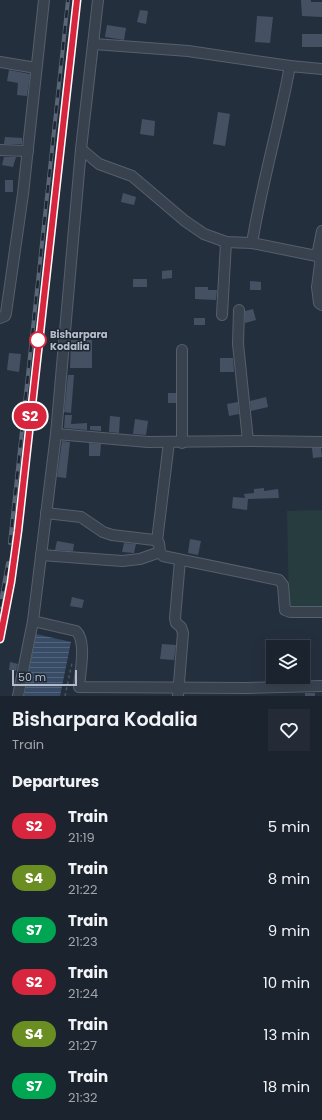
<!DOCTYPE html>
<html lang="en">
<head>
<meta charset="utf-8">
<style>
	body { margin:0; font-family:Poppins,sans-serif; background:#242b36; color:#f1f3f6; height:100vh; display:flex; flex-direction:column; font-size:15px; white-space:nowrap }
	* { box-sizing:border-box; margin:0 }
	p { font-size:13px; color:#a0a4aa }
	.icon { flex:none; width:22px; height:22px; fill:none; stroke:currentColor; stroke-width:2; stroke-linecap:round; stroke-linejoin:round }
	.map { position:relative; height:696px; overflow:hidden }
	.drawer { display:flex; flex-direction:column; background:#1b232e; flex:1 }
	.drawer>* { flex:none }
	.badge { padding:0 8px; border-radius:13px; font-size:14px; line-height:26px }
	.controls { position:absolute; left:266px; top:640px; display:grid; gap:8px }
	.controls a { display:grid; place-items:center; width:44px; height:44px; border-radius:0px; background:#1b232e; box-shadow:0 4px 16px #0002,0 0 0 1px #39404a; font-size:20px }
	.scale { position:absolute; left:12px; bottom:10px; width:65px; box-sizing:border-box; padding-left:4px; border:2px solid #b4bcc9; border-top:0; font-size:11px; line-height:14px; white-space:nowrap; color:#b4bcc9; -webkit-text-stroke:3px #1d2633; paint-order:stroke }
	.map>.badge { position:absolute; translate:-50% -50%; box-shadow:0 0 0 2px #fff }
	h2 { padding:0 12px; font-size:15px; line-height:36px }
	.round { display:grid; place-items:center; flex:none; width:42px; height:42px; border-radius:0px; background:#242b36 }
	.summary { display:flex; align-items:center; justify-content:space-between; height:68px; padding:0 12px }
	h1 { font-size:19px; font-weight:600; line-height:30px }
	ul { padding:0; list-style:none }
	li { display:flex; align-items:center; gap:12px; height:52px; padding:0 12px }
	li div { flex:1 }
	li b { display:block; font-size:15px }
	li em { font-style:normal }
	li .badge { min-width:44px; font-weight:700; text-align:center }
	.map>svg:first-child { display:block }
	.park { fill:#263c3f }
	.water { fill:url(#water-rules) }
	.building { fill:#455162 }
	.lines { fill:none; stroke-linecap:round; stroke-linejoin:round }
	.minor-casing { stroke:#565f6c; stroke-width:12 }
	.path { stroke:#44595c; stroke-width:1.5; stroke-dasharray:3 3; stroke-linecap:butt }
	.minor { stroke:#38414e; stroke-width:10 }
	.rail-casing { stroke:#5a6575; stroke-width:4 }
	.rail { stroke:#1d2633; stroke-width:2.5; stroke-dasharray:8; stroke-linecap:butt }
	.line-casing { stroke:#fff; stroke-width:9 }
	.line { stroke:#d7263d; stroke-width:6 }
	.stop-dot { fill:#fff; stroke:#d7263d; stroke-width:2 }
	.labels { text-anchor:middle; stroke-width:3; stroke-linejoin:round; paint-order:stroke }
	.stop-label { font-size:10px; font-weight:bold; fill:#b4bcc9; stroke:#1d2633; text-anchor:start }
</style>
</head>
<body>
<div class="map">
<svg width="322" height="696" viewBox="0 0 322 696">
	<defs>
		<pattern id="water-rules" width="6" height="5" patternUnits="userSpaceOnUse"><rect width="6" height="5" fill="#394c67"/><path d="M0 2.5h6" fill="none" stroke="#53647b"/></pattern>
	</defs>
	<rect width="100%" height="100%" fill="#242f3e"/>
	<polygon class="park" points="322,510 322,608 289,609 287,511"/>
	<polygon class="water" points="36,634 71,642 60,696 24,696"/>
	<g class="building">
		<polygon points="301,0 311,0 311,2 322,2 322,17 302,16"/>
		<polygon points="140,10 148,11 146,24 137,22"/>
		<polygon points="257,16 273,17 270,43 255,42"/>
		<polygon points="107,25 126,28 124,40 105,37"/>
		<rect x="302" y="34" width="20" height="13"/>
		<polygon points="9,70 30,74 27,96 17,95 18,83 7,81"/>
		<polygon points="218,112 230,114 225,146 213,144"/>
		<polygon points="142,119 155,121 154,136 140,134"/>
		<polygon points="5,137 22,138 22,144 4,144"/>
		<polygon points="4,157 16,157 13,167 2,165"/>
		<rect x="5" y="180" width="8" height="12"/>
		<polygon points="123,193 136,197 134,205 121,202"/>
		<polygon points="172,270 172,278 162,279 162,271"/>
		<rect x="133" y="279" width="14" height="8"/>
		<polygon points="250,281 261,282 261,290 250,290"/>
		<polygon points="195,287 208,287 208,290 217,290 216,300 195,299"/>
		<polygon points="253,309 256,320 245,323 245,311"/>
		<rect x="194" y="318" width="11" height="7"/>
		<polygon points="71,340 92,340 92,368 70,368"/>
		<polygon points="9,353 21,354 19,372 7,370"/>
		<polygon points="220,358 233,358 234,372 220,372"/>
		<polygon points="68,375 74,375 71,413 64,412"/>
		<rect x="168" y="393" width="8" height="10"/>
		<polygon points="266,397 268,407 251,411 250,401"/>
		<polygon points="238,402 239,414 229,416 227,404"/>
		<polygon points="65,415 72,415 71,424 87,423 87,430 64,428"/>
		<polygon points="110,416 120,417 119,433 109,432"/>
		<polygon points="135,419 148,421 146,435 133,434"/>
		<polygon points="90,426 101,426 101,431 90,430"/>
		<polygon points="62,441 70,442 66,478 57,477"/>
		<polygon points="89,443 101,444 100,456 89,456"/>
		<polygon points="312,448 321,448 322,457 313,458"/>
		<polygon points="264,488 264,491 278,489 279,498 248,499 247,510 232,508 233,497 245,498 244,494 254,493 254,489"/>
		<polygon points="190,539 201,541 198,555 188,553"/>
		<polygon points="57,541 74,544 73,551 55,550"/>
		<polygon points="124,543 136,544 134,553 122,552"/>
		<polygon points="72,597 84,600 82,608 70,606"/>
		<polygon points="162,644 176,645 174,660 160,659"/>
		<polygon points="10,662 18,664 16,671 9,670"/>
		<rect x="305" y="693" width="10" height="3"/>
	</g>
	<g class="lines">
		<g class="minor-casing">
			<g id="minor">
				<path d="M98,0l-17,149 18,15 33,12 53,45 19,13 22,8 26,1c10,-60 27,-118 38,-177l32,3"/>
				<polyline points="94,44 188,51 290,66"/>
				<polyline points="0,62 36,68"/>
				<polyline points="0,150 28,151"/>
				<polyline points="252,243 322,257"/>
				<polyline points="317,256 322,231"/>
				<polyline points="321,257 317,287 319,303 322,305"/>
				<polyline points="239,310 238,344 248,441 322,442"/>
				<polyline points="222,315 226,242"/>
				<polyline points="0,318 5,316 6,313 23,194 44,0"/>
				<polyline points="56,434 148,442 248,441"/>
				<polyline points="182,443 182,350"/>
				<polyline points="46,513 81,517 103,532 112,535 154,540 159,543 160,552 163,556 279,580 283,585 285,610 290,612 322,612"/>
				<polyline points="157,541 169,442"/>
				<polyline points="41,555 122,561 140,559 160,552"/>
				<polyline points="33,621 56,434 81,149"/>
				<path d="M18,696l15,-75 43,10c11,10 4,41 3,56l168,1 75,-2"/>
				<polyline points="178,696 183,633 181,627 176,623 175,618 180,560"/>
			</g>
		</g>
		<polyline class="path" points="65,696 72,663"/>
		<use href="#minor" class="minor"/>
		<g class="rail-casing">
			<g id="rail">
				<polyline points="10,543 68,0"/>
				<polyline points="0,607 8,563"/>
				<polyline points="0,639 11,582 18,531 77,0"/>
			</g>
		</g>
		<use href="#rail" class="rail"/>
	</g>
	<g class="lines">
		<g class="line-casing">
			<polyline id="line" points="0,639 11,582 18,531 77,0"/>
		</g>
		<use href="#line" class="line"/>
	</g>
	<circle class="stop-dot" cx="38" cy="340" r="8"/>
	<g class="labels">
		<g class="stop-label">
			<text x="50" y="338">Bisharpara<tspan x="50" dy="12">Kodalia</tspan></text>
		</g>
	</g>
</svg>
<div class="controls">
<a><svg class="icon" aria-label="layers" viewBox="0 0 24 24"><path d="M12 4l9 5-9 5-9-5zM3 14l9 5 9-5"/></svg></a>
</div>
<div class="scale">50 m</div>
<b class="badge" style="left:30px;top:416px;background:#d7263d;color:#fff">S2</b>
</div>
<section class="drawer">
<div class="summary"><div><h1>Bisharpara Kodalia</h1><p>Train</p></div><a class="round"><svg class="icon" aria-label="heart" viewBox="0 0 24 24"><path d="M12 20l-8-8c-3-5 5-10 8-4 3-6 11-1 8 4z"/></svg></a></div>
<h2>Departures</h2>
<ul>
<li><span class="badge" style="background:#d7263d;color:#fff">S2</span><div><b>Train</b><p>21:19</p></div><em>5 min</em></li>
<li><span class="badge" style="background:#6b8e23;color:#fff">S4</span><div><b>Train</b><p>21:22</p></div><em>8 min</em></li>
<li><span class="badge" style="background:#00a651;color:#fff">S7</span><div><b>Train</b><p>21:23</p></div><em>9 min</em></li>
<li><span class="badge" style="background:#d7263d;color:#fff">S2</span><div><b>Train</b><p>21:24</p></div><em>10 min</em></li>
<li><span class="badge" style="background:#6b8e23;color:#fff">S4</span><div><b>Train</b><p>21:27</p></div><em>13 min</em></li>
<li><span class="badge" style="background:#00a651;color:#fff">S7</span><div><b>Train</b><p>21:32</p></div><em>18 min</em></li>
</ul>
</section>
</body>
</html>
